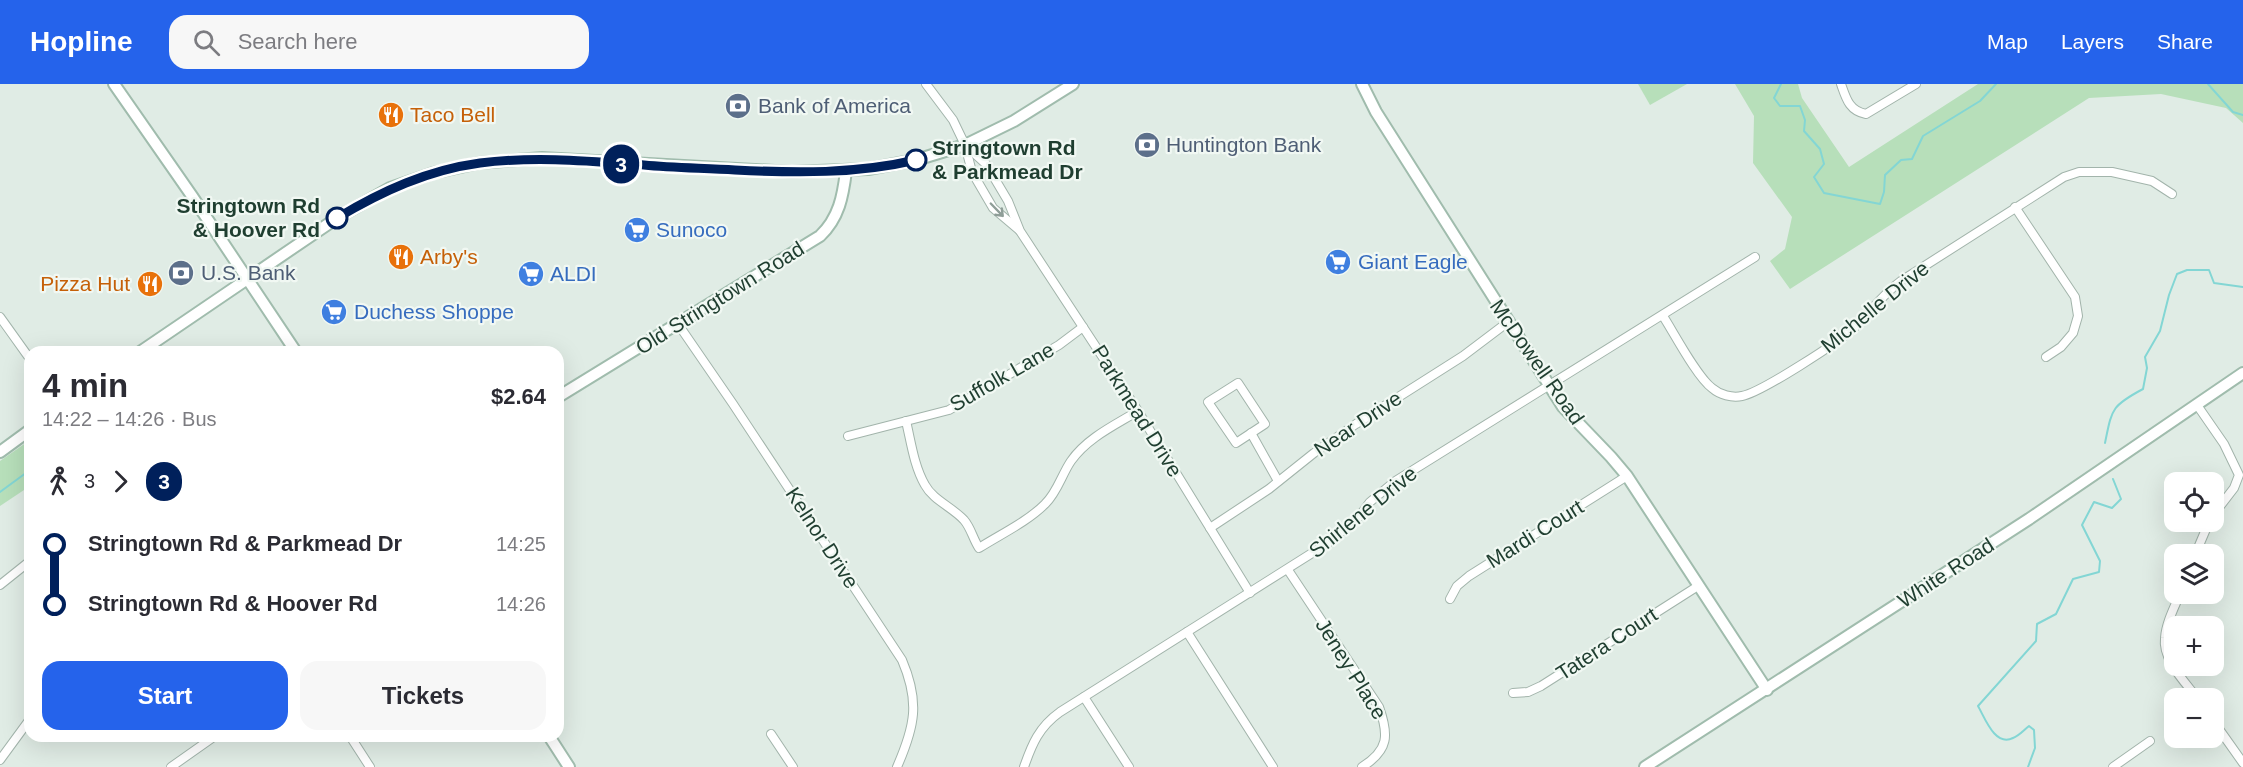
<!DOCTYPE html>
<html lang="en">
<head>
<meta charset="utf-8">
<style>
	body { margin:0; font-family:Helvetica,sans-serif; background:#f7f7f7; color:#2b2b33; height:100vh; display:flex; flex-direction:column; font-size:22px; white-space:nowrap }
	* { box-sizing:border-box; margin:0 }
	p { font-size:20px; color:#7c7c81 }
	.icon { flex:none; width:33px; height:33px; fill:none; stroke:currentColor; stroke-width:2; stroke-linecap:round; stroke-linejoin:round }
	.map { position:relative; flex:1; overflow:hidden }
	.drawer { position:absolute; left:24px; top:262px; width:540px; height:396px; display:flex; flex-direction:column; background:#fff; border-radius:18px; box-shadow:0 6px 24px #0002 }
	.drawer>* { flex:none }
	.badge { padding:0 12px; border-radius:20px; font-size:21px; line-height:39px }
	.fabs { position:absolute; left:2164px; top:388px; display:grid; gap:12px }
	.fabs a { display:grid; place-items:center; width:60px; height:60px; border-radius:12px; background:#fff; box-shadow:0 6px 24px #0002; font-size:30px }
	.map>.badge { position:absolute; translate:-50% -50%; box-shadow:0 0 0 3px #fff }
	.legs { display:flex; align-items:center; gap:9px; height:66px; padding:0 18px; font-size:20px }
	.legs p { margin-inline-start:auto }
	.headline { display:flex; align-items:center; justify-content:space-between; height:102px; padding:0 18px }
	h1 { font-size:33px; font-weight:600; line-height:45px }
	.cta { display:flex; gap:12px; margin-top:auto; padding:12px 18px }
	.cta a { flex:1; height:69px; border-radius:18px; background:#2563eb; color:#fff; font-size:24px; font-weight:600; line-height:69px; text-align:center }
	.cta a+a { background:#f7f7f7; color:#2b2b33 }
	ul { padding:0 18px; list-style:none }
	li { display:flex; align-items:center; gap:21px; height:60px; font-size:22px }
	li i { display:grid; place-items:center; width:9px; height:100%; margin:0 8px; background:currentColor }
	li i::after { content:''; width:15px; height:15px; margin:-8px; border:4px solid; border-radius:50%; background:#fff }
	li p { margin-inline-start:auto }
	li:first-child i { background:linear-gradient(#0000 50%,currentColor 0) }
	li:last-child i { background:linear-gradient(currentColor 50%,#0000 0) }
	header { display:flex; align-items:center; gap:36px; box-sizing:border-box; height:84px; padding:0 30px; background:#2563eb; color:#fff }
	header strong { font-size:28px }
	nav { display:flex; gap:33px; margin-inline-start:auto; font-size:21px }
	.search { width:420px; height:54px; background:#f7f7f7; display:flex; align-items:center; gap:15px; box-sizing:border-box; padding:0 21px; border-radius:18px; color:#7c7c81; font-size:22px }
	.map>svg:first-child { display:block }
	.green { fill:#b7dfba }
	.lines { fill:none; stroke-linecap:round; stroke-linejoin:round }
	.stream { stroke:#83d6d4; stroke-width:2 }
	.street-casing { stroke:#a2b4ab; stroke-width:10 }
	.secondary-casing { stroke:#a0bcad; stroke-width:14 }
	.street { stroke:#fff; stroke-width:8 }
	.secondary { stroke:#fff; stroke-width:10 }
	.oneway { stroke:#8f9e98 }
	.line-1-casing { stroke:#fff; stroke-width:14 }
	.line-1 { stroke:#00205b; stroke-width:9 }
	.stop-1-dot { fill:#fff; stroke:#00205b; stroke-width:3 }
	.labels { text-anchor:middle; stroke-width:4.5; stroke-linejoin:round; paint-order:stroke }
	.service-label { font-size:21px; fill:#4e5e75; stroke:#f1f8f3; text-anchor:start }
	.food-label { font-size:21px; fill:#c56008; stroke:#f1f8f3; text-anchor:start }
	.stop-label { font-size:21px; font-weight:bold; fill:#1f3e30; stroke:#f1f8f3; text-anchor:start }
	.shop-label { font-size:21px; fill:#366cbe; stroke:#f1f8f3; text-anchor:start }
	.street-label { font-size:21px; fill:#1f3e30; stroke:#f1f8f3 }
</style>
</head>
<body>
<header>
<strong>Hopline</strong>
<div class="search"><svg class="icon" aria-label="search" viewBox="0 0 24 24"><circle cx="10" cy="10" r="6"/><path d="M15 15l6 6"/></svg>Search here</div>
<nav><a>Map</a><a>Layers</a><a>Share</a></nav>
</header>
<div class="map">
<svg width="2243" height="683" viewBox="0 0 2243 683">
	<rect width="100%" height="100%" fill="#e0ece5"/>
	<g class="green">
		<polygon points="1638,0 1687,0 1650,21"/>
		<polygon points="1735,0 1798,0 1802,14 1849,83 1978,0 2243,0 2243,39 2226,24 2161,10 2089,14 1790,205 1770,177 1785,165 1792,133 1753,79 1754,32"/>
		<polygon points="30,356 30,402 0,422 0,377"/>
	</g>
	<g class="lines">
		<g class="stream">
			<polyline points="1781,0 1774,14 1780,22 1800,22 1805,36 1804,47 1820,65 1824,80 1814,93 1824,109 1880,120 1884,108 1885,91 1901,76 1912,75 1923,52 1980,17 1996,0"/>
			<polyline points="2208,0 2233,28 2243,31"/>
			<path d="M2105,359c7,-34 6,-37 38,-54l4,-21 -2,-11 15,-26 9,-36 8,-21 10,-4h22l5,13 29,4"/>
			<polyline points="0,408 30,386"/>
			<path d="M2028,683l7,-19 -1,-18 -5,-4c-5,4 -10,10 -16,12 -18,9 -28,-20 -35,-32l58,-65 1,-17 19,-10 17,-35 26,-7 1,-11 -18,-36 12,-23 18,6 9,-9 -8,-20"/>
		</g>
		<g class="street-casing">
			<g id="street">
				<polyline points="926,0 953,36 965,61 972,88 993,124 1019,146"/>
				<path d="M1841,0c5,14 8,27 25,30l50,-30"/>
				<polyline points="965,61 986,80 1008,117 1020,147 1138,327 1250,509"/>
				<polyline points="2015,123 2075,213 2078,232 2073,249 2061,263 2046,273"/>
				<path d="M1663,232c11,17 34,61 49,72 8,7 20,10 30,8 18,-3 99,-55 114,-70 15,-15 27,-32 45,-45l163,-104 15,-5h33l40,9 20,13"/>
				<polyline points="0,233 30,275"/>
				<path d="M678,240l55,80 169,256c18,42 13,66 -5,107"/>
				<polygon points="1238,299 1265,340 1236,359 1208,318"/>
				<polyline points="2197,321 2224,360 2239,391 2234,404 2214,430"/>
				<path d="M906,337c5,21 8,45 19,64 8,15 27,22 39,35 7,8 9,19 15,28 22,-14 48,-26 66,-44 12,-11 17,-30 26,-43 16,-23 44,-36 67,-50"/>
				<polyline points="1251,349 1278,397"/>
				<polyline points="848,352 949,326 1059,261 1083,243"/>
				<polyline points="1210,444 1269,405 1314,369 1356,340 1463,272 1508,238"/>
				<polyline points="2195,471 2209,438"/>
				<path d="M1288,486l91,137c10,28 10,43 -17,60"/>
				<polyline points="0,501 30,477"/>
				<path d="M2180,510c-6,14 -14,29 -15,44 -3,22 21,45 33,61"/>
				<polyline points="1450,515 1457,502 1469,492 1627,392"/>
				<polyline points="1187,548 1273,683"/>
				<polyline points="1513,609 1528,608 1541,602 1698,502"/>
				<polyline points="1084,613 1129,683"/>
				<polyline points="2214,638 2243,679"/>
				<polyline points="771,650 793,683"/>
				<polyline points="350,652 370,683"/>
				<polyline points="0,676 30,635"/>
				<polyline points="171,683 215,652"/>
				<path d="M1024,683c8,-23 15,-40 36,-55l268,-169 30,-25 12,-16 24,-20 361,-225"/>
				<polyline points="2113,683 2150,657"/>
			</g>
		</g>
		<g class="secondary-casing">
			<g id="secondary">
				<polyline points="114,0 192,112 296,268"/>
				<polyline points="1362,0 1376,28 1563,323 1611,373 1627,392 1767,606"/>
				<polyline points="140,268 337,134 390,104 433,89 479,79 542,74 792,88 868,85 916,76 965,61 1014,37 1073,0"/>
				<path d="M558,313l262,-161c19,-18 23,-40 26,-65"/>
				<polyline points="0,368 30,346"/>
				<polyline points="549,652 569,683"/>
				<polyline points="1645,683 2029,435 2243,289"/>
			</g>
		</g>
		<use href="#street" class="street"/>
		<use href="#secondary" class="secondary"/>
	</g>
	<defs><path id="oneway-shaft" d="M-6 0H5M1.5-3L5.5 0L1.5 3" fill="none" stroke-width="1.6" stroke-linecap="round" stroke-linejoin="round" transform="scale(1.5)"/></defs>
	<use class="oneway" href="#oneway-shaft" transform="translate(997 126) rotate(46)"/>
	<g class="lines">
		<g class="line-1-casing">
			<path id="line-1" d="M337,134c45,-27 91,-48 143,-55 55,-7 109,-2 164,2 30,3 61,3 91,5 61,3 121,4 181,-10"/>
		</g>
		<use href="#line-1" class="line-1"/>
	</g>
	<defs>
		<g id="bank-disc" transform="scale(1.35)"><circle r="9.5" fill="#5c6f8a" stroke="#f1f8f3"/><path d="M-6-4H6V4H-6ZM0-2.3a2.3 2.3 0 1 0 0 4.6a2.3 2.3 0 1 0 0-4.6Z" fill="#fff"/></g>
		<g id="restaurant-disc" transform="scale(1.35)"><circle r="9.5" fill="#e8710a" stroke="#f1f8f3"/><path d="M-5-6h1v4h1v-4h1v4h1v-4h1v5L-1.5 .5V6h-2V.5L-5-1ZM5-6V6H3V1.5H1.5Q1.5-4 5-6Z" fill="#fff"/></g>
		<g id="supermarket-disc" transform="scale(1.35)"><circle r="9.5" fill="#3f7fe0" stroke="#f1f8f3"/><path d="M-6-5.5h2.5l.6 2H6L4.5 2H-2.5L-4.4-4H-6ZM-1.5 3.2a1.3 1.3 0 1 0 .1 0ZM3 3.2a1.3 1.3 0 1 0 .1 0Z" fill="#fff"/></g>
	</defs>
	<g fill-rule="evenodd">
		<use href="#bank-disc" x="738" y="22"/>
		<use href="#restaurant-disc" x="391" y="31"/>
		<use href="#bank-disc" x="1147" y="61"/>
		<use href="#supermarket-disc" x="637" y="146"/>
		<use href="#restaurant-disc" x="401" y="173"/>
		<use href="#supermarket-disc" x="1338" y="178"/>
		<use href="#bank-disc" x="181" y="189"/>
		<use href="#supermarket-disc" x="531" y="190"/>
		<use href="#restaurant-disc" x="150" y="200"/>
		<use href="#supermarket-disc" x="334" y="228"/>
	</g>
	<g class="stop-1-dot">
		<circle cx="916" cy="76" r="10"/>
		<circle cx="337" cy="134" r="10"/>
	</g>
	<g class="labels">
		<g class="service-label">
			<text x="758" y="29">Bank of America</text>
			<text x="1166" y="68">Huntington Bank</text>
			<text x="201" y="196">U.S. Bank</text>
		</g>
		<g class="food-label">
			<text x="410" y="38">Taco Bell</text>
			<text x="420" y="180">Arby's</text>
			<text x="130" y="207" text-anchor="end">Pizza Hut</text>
		</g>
		<g class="stop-label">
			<text x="932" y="71">Stringtown Rd<tspan x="932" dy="24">&amp; Parkmead Dr</tspan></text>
			<text x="320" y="129" text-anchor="end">Stringtown Rd<tspan x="320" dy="24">&amp; Hoover Rd</tspan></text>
		</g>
		<g class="shop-label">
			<text x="656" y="153">Sunoco</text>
			<text x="1358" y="185">Giant Eagle</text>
			<text x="550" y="197">ALDI</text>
			<text x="354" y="235">Duchess Shoppe</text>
		</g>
		<g class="street-label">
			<text transform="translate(720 214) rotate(-32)" y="7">Old Stringtown Road</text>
			<text transform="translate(1875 223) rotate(-39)" y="7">Michelle Drive</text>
			<text transform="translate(1537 278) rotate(55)" y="7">McDowell Road</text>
			<text transform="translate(1002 293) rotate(-30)" y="7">Suffolk Lane</text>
			<text transform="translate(1137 327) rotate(58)" y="7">Parkmead Drive</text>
			<text transform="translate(1358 340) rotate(-34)" y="7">Near Drive</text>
			<text transform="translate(1363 428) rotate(-39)" y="7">Shirlene Drive</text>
			<text transform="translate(1535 450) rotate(-32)" y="7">Mardi Court</text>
			<text transform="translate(822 454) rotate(57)" y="7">Kelnor Drive</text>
			<text transform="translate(1946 489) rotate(-33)" y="7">White Road</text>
			<text transform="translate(1607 560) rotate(-33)" y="7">Tatera Court</text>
			<text transform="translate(1351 585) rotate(58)" y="7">Jeney Place</text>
		</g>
	</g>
</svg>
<div class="fabs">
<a><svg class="icon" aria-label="locate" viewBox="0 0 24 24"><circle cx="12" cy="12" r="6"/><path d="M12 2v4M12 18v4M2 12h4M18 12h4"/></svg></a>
<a><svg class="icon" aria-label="layers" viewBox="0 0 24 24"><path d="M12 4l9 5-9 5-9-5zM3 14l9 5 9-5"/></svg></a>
<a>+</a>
<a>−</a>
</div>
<b class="badge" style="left:621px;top:80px;background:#00205b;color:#fff">3</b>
<section class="drawer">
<div class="headline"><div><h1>4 min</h1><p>14:22 – 14:26 · Bus</p></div><b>$2.64</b></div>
<div class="legs"><svg class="icon" aria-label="walk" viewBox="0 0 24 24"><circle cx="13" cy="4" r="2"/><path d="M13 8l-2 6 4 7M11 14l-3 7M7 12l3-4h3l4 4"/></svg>3<svg class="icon" aria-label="forward" viewBox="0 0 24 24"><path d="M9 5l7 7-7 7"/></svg><b class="badge" style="background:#00205b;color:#fff">3</b></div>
<ul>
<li><i style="color:#00205b"></i><b>Stringtown Rd &amp; Parkmead Dr</b><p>14:25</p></li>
<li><i style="color:#00205b"></i><b>Stringtown Rd &amp; Hoover Rd</b><p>14:26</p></li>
</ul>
<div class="cta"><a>Start</a><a>Tickets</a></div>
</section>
</div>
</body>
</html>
